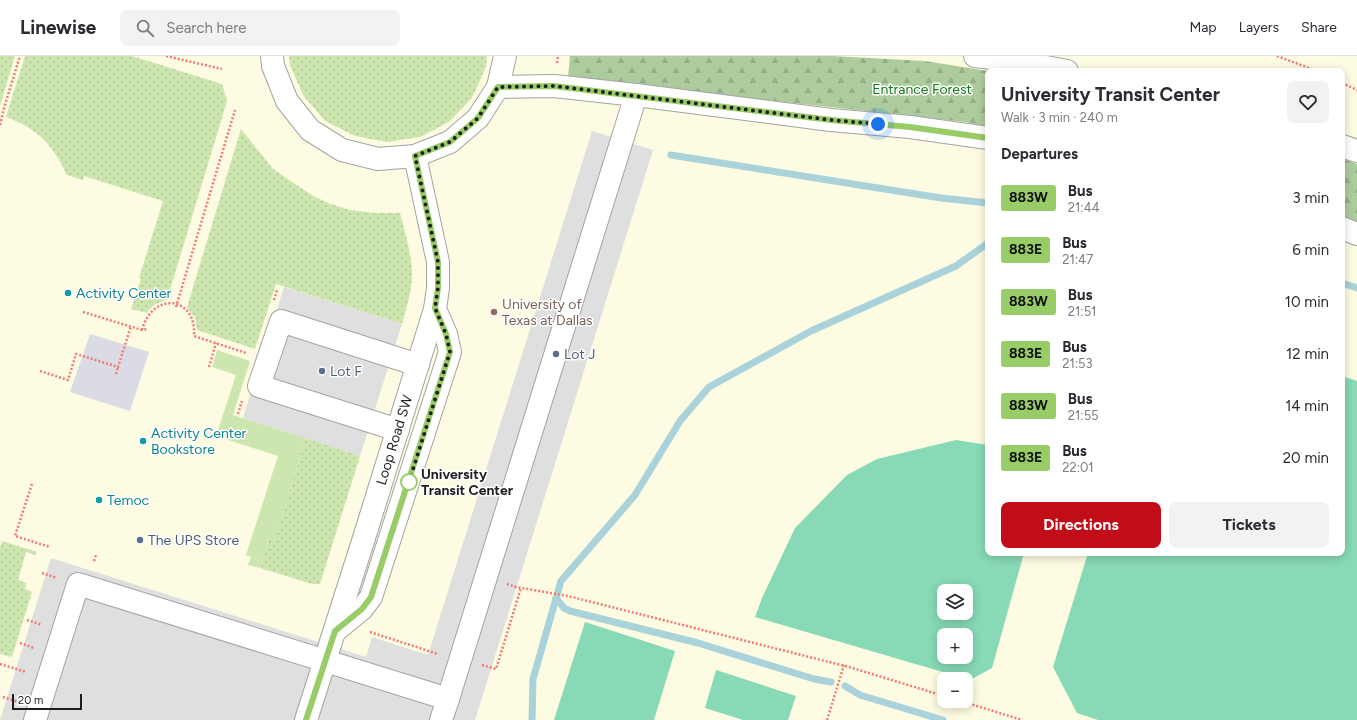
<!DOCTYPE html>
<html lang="en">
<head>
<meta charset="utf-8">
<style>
	body { margin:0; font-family:Figtree,sans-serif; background:#f2f2f3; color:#2b2b33; height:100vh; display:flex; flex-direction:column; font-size:15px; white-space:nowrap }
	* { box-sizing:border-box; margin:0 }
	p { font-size:13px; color:#7c7c81 }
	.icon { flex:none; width:22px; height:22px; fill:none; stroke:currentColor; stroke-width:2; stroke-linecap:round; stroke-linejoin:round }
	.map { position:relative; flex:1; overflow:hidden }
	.drawer { position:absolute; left:985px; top:12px; width:360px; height:488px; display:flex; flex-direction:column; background:#fff; border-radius:8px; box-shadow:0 2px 10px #0003 }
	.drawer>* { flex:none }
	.badge { padding:0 8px; border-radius:3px; font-size:14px; line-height:26px }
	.tools { position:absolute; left:937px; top:528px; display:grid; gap:8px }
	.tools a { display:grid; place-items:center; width:36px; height:36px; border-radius:8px; background:#fff; box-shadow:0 2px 10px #0003; font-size:20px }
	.scale { position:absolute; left:12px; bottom:10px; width:70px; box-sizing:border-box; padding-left:4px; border:2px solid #1f1f1f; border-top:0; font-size:11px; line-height:14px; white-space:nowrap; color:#1f1f1f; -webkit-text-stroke:3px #fff; paint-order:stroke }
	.you { position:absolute; width:20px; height:20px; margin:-10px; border:3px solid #fff; border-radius:50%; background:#1a73e8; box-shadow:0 0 0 6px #1a73e833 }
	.map>.badge { position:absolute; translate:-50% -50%; box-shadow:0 0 0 2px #fff }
	h2 { padding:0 16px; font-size:15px; line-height:36px }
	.round { display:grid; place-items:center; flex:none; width:42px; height:42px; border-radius:8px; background:#f2f2f3 }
	.overview { display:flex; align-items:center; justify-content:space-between; height:68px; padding:0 16px }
	h1 { font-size:19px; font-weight:700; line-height:30px }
	.action { display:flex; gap:8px; margin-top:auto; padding:8px 16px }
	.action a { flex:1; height:46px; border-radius:8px; background:#c10d17; color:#fff; font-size:16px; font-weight:700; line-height:46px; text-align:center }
	.action a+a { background:#f2f2f3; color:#2b2b33 }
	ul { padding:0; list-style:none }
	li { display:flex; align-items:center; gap:12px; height:52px; padding:0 16px }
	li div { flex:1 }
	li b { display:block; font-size:15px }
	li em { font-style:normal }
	li .badge { min-width:44px; font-weight:700; text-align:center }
	header { display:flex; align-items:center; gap:24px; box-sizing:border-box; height:56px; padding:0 20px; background:#fff; border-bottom:1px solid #e1e1e2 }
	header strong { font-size:19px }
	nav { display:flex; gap:22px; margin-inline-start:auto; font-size:14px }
	.search { width:280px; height:36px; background:#f2f2f3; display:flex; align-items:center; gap:10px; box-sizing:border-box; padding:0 14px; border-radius:8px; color:#7c7c81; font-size:15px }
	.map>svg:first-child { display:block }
	.education { fill:#fdfbe1; fill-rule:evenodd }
	.grass { fill:url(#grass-dots) }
	.forest { fill:url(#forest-firs) }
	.garden { fill:#cde6af }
	.pitch { fill:#88d9b5; fill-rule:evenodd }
	.parking { fill:#dfdfdf }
	.plaza { fill:#dadbe5 }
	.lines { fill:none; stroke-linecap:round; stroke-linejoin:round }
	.stream { stroke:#a9d2da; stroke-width:7 }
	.minor-casing { stroke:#a3a3a3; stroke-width:24 }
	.path { stroke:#f17a74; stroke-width:2.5; stroke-dasharray:2 2; stroke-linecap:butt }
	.minor { stroke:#fff; stroke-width:22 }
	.line-casing { stroke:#fff; stroke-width:9 }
	.line { stroke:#98cc67; stroke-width:6 }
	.walk { stroke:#1f1f1f; stroke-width:4; stroke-dasharray:0 7.2 }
	.culture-dot { fill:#0f9aa8; stroke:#fff; stroke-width:1.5 }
	.education-dot { fill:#8d6e63; stroke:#fff; stroke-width:1.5 }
	.service-dot { fill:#5c6f8a; stroke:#fff; stroke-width:1.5 }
	.stop-dot { fill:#fff; stroke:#98cc67; stroke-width:2 }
	.labels { text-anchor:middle; stroke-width:3; stroke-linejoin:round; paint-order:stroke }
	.park-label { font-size:14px; fill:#127715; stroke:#fff }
	.culture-label { font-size:14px; fill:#0d838f; stroke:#fff; text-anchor:start }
	.education-label { font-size:14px; fill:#785e54; stroke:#fff; text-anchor:start }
	.service-label { font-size:14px; fill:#4e5e75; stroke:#fff; text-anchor:start }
	.street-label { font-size:14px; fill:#1f1f1f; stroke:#fff }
	.stop-label { font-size:14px; font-weight:bold; fill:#1f1f1f; stroke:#fff; text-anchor:start }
</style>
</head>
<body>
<header>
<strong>Linewise</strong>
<div class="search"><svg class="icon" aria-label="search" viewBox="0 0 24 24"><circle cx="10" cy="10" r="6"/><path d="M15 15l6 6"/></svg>Search here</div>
<nav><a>Map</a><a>Layers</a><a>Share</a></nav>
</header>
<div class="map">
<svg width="1357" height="664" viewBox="0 0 1357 664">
	<defs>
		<pattern id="grass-dots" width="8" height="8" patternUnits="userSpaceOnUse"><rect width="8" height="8" fill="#cde6af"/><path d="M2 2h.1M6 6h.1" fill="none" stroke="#b0c596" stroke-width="1.8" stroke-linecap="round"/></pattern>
		<pattern id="forest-firs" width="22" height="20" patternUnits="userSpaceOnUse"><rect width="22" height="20" fill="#adcc9d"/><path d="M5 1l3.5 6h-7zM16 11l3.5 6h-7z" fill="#94af87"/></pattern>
	</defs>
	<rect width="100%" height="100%" fill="#efebe6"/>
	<path class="education" d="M0,0h1357v664h-1357zM988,15h354v482h-354zM944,535h22v22h-22zM944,579h22v22h-22zM944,623h22v22h-22z"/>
	<g class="grass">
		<polygon points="0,0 15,0 0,50"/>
		<path d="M25,0h107l90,28 5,17 -60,199c-9,2 -15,5 -20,13l-16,-4 10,-30 -2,-1 24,-77 -79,-25 -1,4 -16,-5c-15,-31 -27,-45 -61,-58z"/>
		<polygon points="289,0 487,0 486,11 472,42 449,66 420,81 387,86 355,80 325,65 303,39 290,9"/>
		<path d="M241,73l32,40 40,27 18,8 19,6 25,3h25c5,20 12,41 12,62 0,16 -6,33 -10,49l-126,-40 -21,65 -58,-19 -2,-12 -8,-11z"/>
		<polygon points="306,382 360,400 320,528 312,528 260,512 269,482 275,483"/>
		<polygon points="2,485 37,496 35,499 26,496 18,524 26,527 25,533 32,536 12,601 0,598 0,492"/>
	</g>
	<g class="forest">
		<polygon points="570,0 832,0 925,5 988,15 988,71 965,66 568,22"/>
		<polygon points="1342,103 1357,108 1357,166 1342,161"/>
	</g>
	<polygon class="garden" points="217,294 250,305 233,359 306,382 275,484 269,482 260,512 248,509 251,501 246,499 278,400 216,380 236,319 212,311"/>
	<g class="pitch">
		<polygon points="1342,320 1357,325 1357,664 1098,664 1077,657 1053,611 1088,497 1342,497"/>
		<path d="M956,384l32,5v108h36l-32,115 -22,12 -215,-63 7,-19 33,-70 52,-53 30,-16zM944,535h22v22h-22zM944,579h22v22h-22z"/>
		<polygon points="585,566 675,595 654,664 554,664"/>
		<polygon points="716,614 796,640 788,664 743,664 705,652"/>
	</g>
	<g class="parking">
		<polygon points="592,75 653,94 475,664 0,664 51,502 366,601 372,581 428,599"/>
		<polygon points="284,231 402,268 360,400 243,362"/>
	</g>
	<polygon class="plaza" points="90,278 149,296 130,355 70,336"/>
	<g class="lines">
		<g class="stream">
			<polyline points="671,99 941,142 988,147"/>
			<polyline points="1342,227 1357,232"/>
			<polyline points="556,542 564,552 570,555 698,587 814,623 831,626"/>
			<polyline points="845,630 860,639 943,664"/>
			<polyline points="532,664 533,623 561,525 635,439 680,365 709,331 811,275 956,210 988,187"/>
		</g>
		<g class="minor-casing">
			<g id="minor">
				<polyline points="272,0 273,10 287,45 310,74 342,94 378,103 415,100 450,86 478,62 498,31 505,0"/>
				<polyline points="975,0 1008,4 1067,15"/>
				<polyline points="498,31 554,30 636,39 831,64 910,71 988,82"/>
				<polyline points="1342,90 1357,95"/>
				<polyline points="1342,172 1357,178"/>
				<polyline points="398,374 259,330 281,265 418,309"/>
				<polyline points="335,575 362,553 371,541 450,296 446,278 435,253"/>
				<polyline points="35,664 78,528 448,643 636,39"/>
				<polyline points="306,664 364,482 435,253 438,232 438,206 415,100"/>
				<polyline points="441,664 448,643"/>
			</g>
		</g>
		<g class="path">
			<polyline points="166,0 222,13"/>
			<polyline points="1277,0 1317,15"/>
			<polyline points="557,7 558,0"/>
			<polyline points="1342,27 1357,34"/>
			<polyline points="0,69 4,52 20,0"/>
			<polyline points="274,244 277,234"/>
			<polyline points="176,251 235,54"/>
			<polyline points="83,256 142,274 147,273"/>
			<path d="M142,274c10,-39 55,-34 52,6l52,17"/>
			<polyline points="209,311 216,287"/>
			<polyline points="40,315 68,324 76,298 118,311 131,270"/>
			<polyline points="116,318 118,311"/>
			<polyline points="238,358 242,345"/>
			<polyline points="32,428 15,480 50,491"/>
			<polyline points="94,505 96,499"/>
			<polyline points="42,517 57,522"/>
			<polyline points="507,528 516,531 568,540 849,611 944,640"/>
			<polyline points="27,564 42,569"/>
			<polyline points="370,576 438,598"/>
			<polyline points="20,587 34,592"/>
			<polyline points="0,608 26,616"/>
			<polyline points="482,609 496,613 521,532"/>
			<polyline points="3,641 18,646"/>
			<polyline points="961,645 1022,664"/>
			<polyline points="827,664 844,609"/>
		</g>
		<use href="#minor" class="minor"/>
	</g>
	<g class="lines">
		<g class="line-casing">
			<polyline id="line" points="306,664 335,575 362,553 371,541 450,296 446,278 435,252 438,232 438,206 415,100 450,86 478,62 498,31 554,30 831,64 910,71 988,82"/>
		</g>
		<use href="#line" class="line"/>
		<polyline class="walk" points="409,426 450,296 446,278 435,252 438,232 438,206 415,100 450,86 478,62 498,31 554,30 831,64 878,68"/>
	</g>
	<g class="culture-dot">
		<circle cx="68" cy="237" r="4"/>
		<circle cx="143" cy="385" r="4"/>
		<circle cx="99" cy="444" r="4"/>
	</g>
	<circle class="education-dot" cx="494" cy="256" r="4"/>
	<g class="service-dot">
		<circle cx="556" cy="298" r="4"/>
		<circle cx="322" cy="315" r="4"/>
		<circle cx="140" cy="484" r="4"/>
	</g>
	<circle class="stop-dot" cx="409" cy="426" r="8"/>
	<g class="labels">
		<g class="park-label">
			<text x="922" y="38">Entrance Forest</text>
		</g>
		<g class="culture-label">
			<text x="76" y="242">Activity Center</text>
			<text x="151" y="382">Activity Center<tspan x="151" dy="16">Bookstore</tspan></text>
			<text x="107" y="449">Temoc</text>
		</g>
		<g class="education-label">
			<text x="502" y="253">University of<tspan x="502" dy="16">Texas at Dallas</tspan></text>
		</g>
		<g class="service-label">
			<text x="564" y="303">Lot J</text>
			<text x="330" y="320">Lot F</text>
			<text x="148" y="489">The UPS Store</text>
		</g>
		<g class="street-label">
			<text transform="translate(394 384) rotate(-73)" y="5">Loop Road SW</text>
		</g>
		<g class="stop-label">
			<text x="421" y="423">University<tspan x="421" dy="16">Transit Center</tspan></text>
		</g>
	</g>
</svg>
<div class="tools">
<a><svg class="icon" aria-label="layers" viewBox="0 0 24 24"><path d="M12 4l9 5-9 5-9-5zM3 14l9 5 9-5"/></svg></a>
<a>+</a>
<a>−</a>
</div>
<div class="scale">20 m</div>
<div class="you" style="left:878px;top:68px"></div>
<section class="drawer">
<div class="overview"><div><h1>University Transit Center</h1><p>Walk · 3 min · 240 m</p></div><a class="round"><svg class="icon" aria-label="heart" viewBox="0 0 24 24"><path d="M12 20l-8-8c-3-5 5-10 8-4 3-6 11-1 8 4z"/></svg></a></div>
<h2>Departures</h2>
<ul>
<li><span class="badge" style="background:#98cc67;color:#111">883W</span><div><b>Bus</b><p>21:44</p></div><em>3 min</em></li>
<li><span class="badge" style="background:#98cc67;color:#111">883E</span><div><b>Bus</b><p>21:47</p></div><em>6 min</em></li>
<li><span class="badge" style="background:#98cc67;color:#111">883W</span><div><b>Bus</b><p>21:51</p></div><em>10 min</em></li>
<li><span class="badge" style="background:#98cc67;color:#111">883E</span><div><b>Bus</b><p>21:53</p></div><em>12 min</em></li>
<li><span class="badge" style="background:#98cc67;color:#111">883W</span><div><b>Bus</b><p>21:55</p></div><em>14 min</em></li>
<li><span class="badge" style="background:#98cc67;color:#111">883E</span><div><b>Bus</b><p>22:01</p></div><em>20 min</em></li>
</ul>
<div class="action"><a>Directions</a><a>Tickets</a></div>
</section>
</div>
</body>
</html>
